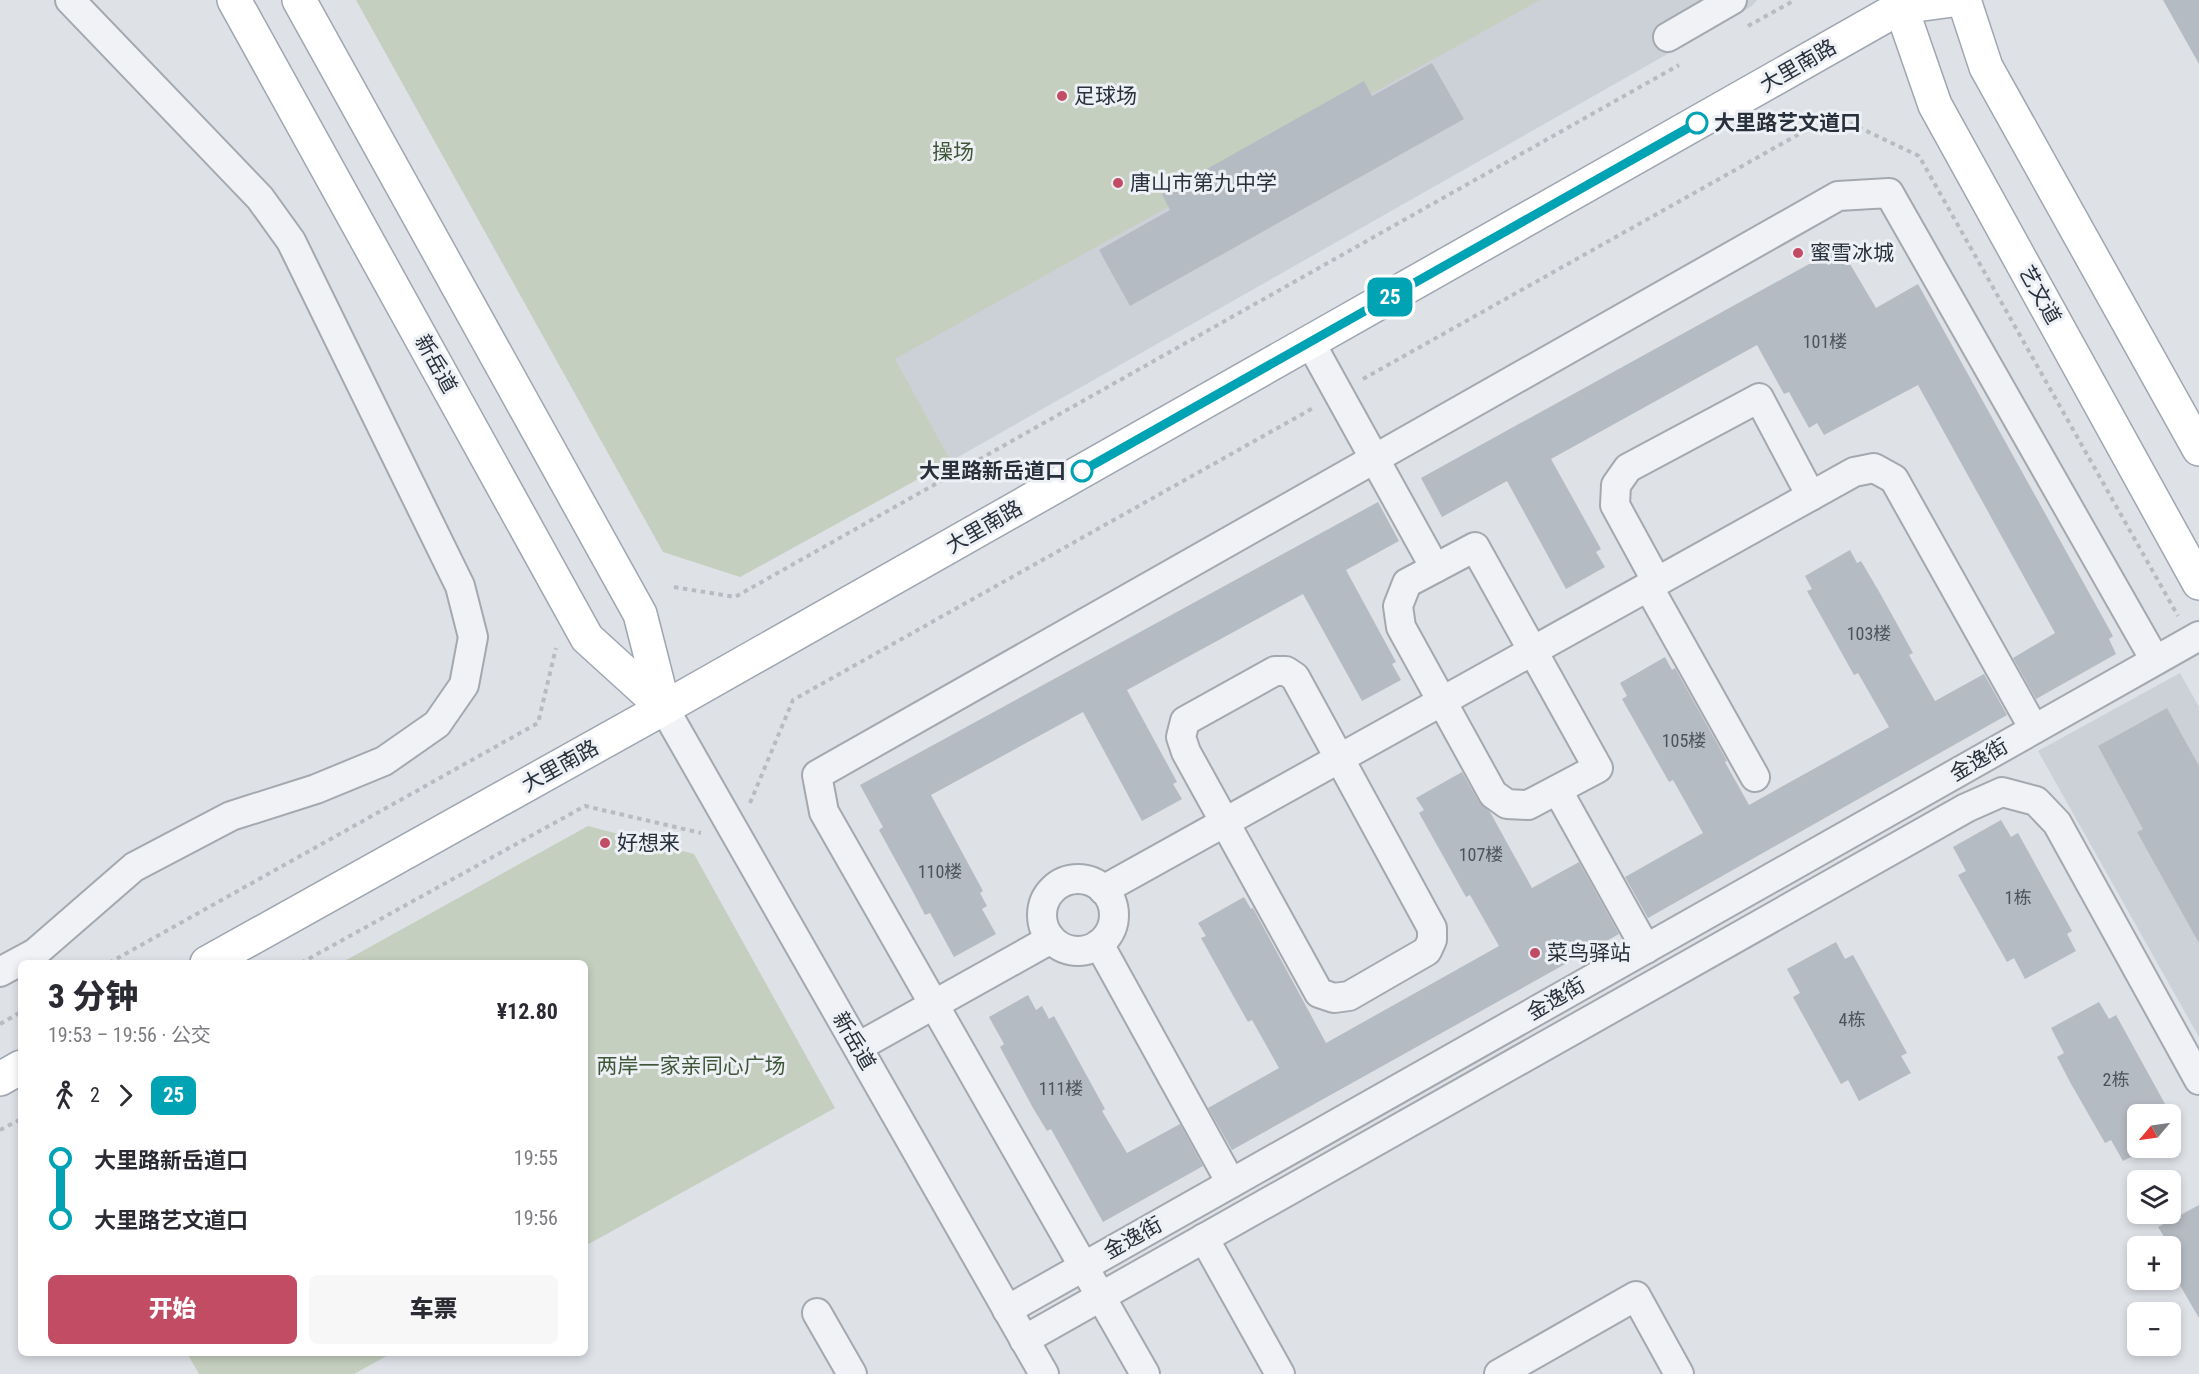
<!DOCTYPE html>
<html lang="zh">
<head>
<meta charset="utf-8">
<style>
	body { margin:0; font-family:"Roboto Condensed","Noto Sans SC",sans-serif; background:#f7f7f7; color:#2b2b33; height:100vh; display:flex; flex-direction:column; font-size:22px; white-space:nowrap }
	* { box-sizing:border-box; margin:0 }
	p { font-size:20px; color:#7c7c81 }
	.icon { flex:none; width:33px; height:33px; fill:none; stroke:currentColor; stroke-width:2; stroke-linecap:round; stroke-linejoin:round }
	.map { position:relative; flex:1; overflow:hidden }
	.details { position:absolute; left:18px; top:960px; width:570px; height:396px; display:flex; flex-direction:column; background:#fff; border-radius:9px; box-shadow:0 3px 9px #0003 }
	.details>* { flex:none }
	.badge { padding:0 12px; border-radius:9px; font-size:21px; line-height:39px }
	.needle { width:39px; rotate:241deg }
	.controls { position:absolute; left:2127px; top:1104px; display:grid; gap:12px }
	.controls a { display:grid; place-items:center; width:54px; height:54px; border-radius:9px; background:#fff; box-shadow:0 3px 9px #0003; font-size:30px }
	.map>.badge { position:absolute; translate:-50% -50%; box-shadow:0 0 0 3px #fff }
	.legs { display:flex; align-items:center; gap:9px; height:66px; padding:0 30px; font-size:20px }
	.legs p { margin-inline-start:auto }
	.overview { display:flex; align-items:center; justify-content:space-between; height:102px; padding:0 30px }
	h1 { font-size:33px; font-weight:800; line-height:45px }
	.cta { display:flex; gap:12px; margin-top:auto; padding:12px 30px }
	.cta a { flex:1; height:69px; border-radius:9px; background:#c24c64; color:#fff; font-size:24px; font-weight:800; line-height:69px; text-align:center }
	.cta a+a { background:#f7f7f7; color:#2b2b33 }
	ul { padding:0 30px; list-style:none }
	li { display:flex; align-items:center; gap:21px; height:60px; font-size:22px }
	li i { display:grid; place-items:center; width:9px; height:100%; margin:0 8px; background:currentColor }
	li i::after { content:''; width:15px; height:15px; margin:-8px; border:4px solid; border-radius:50%; background:#fff }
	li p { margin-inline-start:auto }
	li:first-child i { background:linear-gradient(#0000 50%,currentColor 0) }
	li:last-child i { background:linear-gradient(currentColor 50%,#0000 0) }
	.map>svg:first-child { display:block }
	.built { fill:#ccd1d7 }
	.green { fill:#c4cfbf }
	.building { fill:#b5bbc2 }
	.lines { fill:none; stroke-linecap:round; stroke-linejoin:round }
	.minor-casing { stroke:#a4a8af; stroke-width:32 }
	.major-casing { stroke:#9ea6b1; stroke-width:36 }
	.path { stroke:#b8bcc1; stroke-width:4; stroke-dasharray:4.5 4.5; stroke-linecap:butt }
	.minor { stroke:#f0f2f5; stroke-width:28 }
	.major { stroke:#fff; stroke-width:33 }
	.line-1-casing { stroke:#fff; stroke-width:14 }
	.line-1 { stroke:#00a3b4; stroke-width:9 }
	.poi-dot { fill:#c24c64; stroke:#edf0f4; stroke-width:2 }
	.stop-1-dot { fill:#fff; stroke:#00a3b4; stroke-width:3 }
	.labels { text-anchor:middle; stroke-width:6; stroke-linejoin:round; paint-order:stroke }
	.number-label { font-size:18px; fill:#4b535d }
	.street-label { font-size:21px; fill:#28303b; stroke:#edf0f4 }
	.poi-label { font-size:21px; fill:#28303b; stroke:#edf0f4; text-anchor:start }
	.stop-label { font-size:21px; font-weight:bold; fill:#28303b; stroke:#edf0f4; text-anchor:start }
	.park-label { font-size:21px; fill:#3e5637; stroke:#edf0f4 }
</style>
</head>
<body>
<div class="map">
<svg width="2199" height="1374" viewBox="0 0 2199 1374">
	<rect width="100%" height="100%" fill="#dee1e6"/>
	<g class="built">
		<polygon points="695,0 1757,0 1752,6 951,461"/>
		<polygon points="2180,673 2199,707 2199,1037 2038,751"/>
	</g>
	<g class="green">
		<polygon points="356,0 1540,0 895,359 951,461 740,577 663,552"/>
		<polygon points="588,826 694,854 835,1108 585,1246 585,963 341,963"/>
		<polygon points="187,1353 392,1353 354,1374 199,1374"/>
	</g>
	<g class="building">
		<polygon points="2163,0 2199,0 2199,64"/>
		<polygon points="1432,63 1464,119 1130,306 1099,250 1170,210 1162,194 1364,81 1372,96"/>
		<polygon points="1840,247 1876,308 1918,284 2113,636 2109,639 2116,654 2036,699 2013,658 2055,633 1918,385 1824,435 1817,423 1809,428 1789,392 1784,394 1757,345 1551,459 1601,549 1596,552 1605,567 1566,589 1507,481 1442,517 1421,478"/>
		<polygon points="1378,502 1399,541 1346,570 1396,662 1392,664 1401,680 1362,701 1303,594 1127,690 1177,782 1173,784 1182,799 1142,821 1083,712 931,795 983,891 980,893 987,906 982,909 996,934 954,957 930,913 925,915 912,890 879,830 883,827 860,785"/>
		<polygon points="1850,550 1857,563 1861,561 1881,595 1913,653 1909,655 1935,701 1984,674 2007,715 1648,918 1625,877 1703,833 1673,780 1669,782 1622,699 1627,696 1620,683 1665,657 1672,670 1675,668 1727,761 1725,762 1749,805 1889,727 1858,673 1854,675 1807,591 1812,589 1805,576"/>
		<polygon points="2167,708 2199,766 2199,943 2137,832 2143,829 2098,746"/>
		<polygon points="1462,772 1479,802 1490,812 1532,888 1579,862 1619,934 1232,1150 1208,1108 1279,1068 1252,1020 1248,1022 1235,999 1201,938 1206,936 1198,923 1244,897 1251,909 1253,908 1326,1043 1499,946 1470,895 1466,897 1419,813 1424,810 1416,798"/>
		<polygon points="2001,820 2011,837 2018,833 2072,931 2067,934 2076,951 2025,979 2014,958 2007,962 1972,900 1958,875 1966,871 1953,847"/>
		<polygon points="1836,942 1845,959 1853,955 1907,1053 1901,1056 1911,1073 1859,1101 1848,1080 1841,1084 1793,997 1800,993 1787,969"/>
		<polygon points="1028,995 1036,1010 1042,1006 1049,1019 1054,1016 1105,1109 1102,1111 1127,1153 1180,1124 1203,1166 1103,1222 1051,1129 1047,1131 1033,1108 1000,1047 1004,1044 989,1017"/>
		<polygon points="2099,1002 2109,1019 2116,1015 2170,1113 2138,1114 2138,1148 2148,1148 2123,1161 2111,1140 2105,1143 2070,1082 2057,1057 2064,1053 2051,1028"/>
		<polygon points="2199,1205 2199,1318 2170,1268 2170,1246 2158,1227"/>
	</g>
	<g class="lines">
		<g class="minor-casing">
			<g id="minor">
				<polyline points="1668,37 1732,0"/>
				<polyline points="1310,342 1435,568"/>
				<polygon points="1475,547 1598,768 1528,805 1507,804 1493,794 1401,627 1398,606 1407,583"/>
				<polyline points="1657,582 1615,505 1616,485 1628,468 1759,398 1811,496"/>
				<polyline points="1648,586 1755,777"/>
				<polygon points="1275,671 1286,671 1295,677 1432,928 1432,940 1427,951 1349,996 1334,998 1319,993 1186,752 1181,737 1185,721"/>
				<polyline points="664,708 1044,1374"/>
				<polyline points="1558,791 1646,949"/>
				<circle cx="1078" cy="915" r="36"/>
				<polyline points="1103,890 1854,472 1874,468 1894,479 2034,729"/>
				<polyline points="1099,944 1231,1183"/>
				<polyline points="0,972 35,953 134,867 231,816 316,789 384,761 437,724 464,685 473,637 460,586 291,241 260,198 70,0"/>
				<polyline points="858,1047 1051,939"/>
				<polyline points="1204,1238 1280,1374"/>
				<polyline points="1007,1310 2199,636"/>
				<polyline points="817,1313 852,1374"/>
				<polyline points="1024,1340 1966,808 2002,792 2036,801 2057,823 2199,1080"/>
				<polyline points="1145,1374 824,812 817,775 1838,196 1889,193 2155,660"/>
				<polyline points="1499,1374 1636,1296 1679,1374"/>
			</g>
		</g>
		<g class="major-casing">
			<g id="major">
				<polyline points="234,0 587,638 664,708"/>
				<polyline points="299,0 640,614 664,708"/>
				<polyline points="1901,0 1901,7 1935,105 2199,583"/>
				<polyline points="1964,0 1986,67 2199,449"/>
				<polyline points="207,963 664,708 1901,7 1953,0"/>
				<polyline points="0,1079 21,1067"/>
			</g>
		</g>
		<g class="path">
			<polyline points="1748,26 1795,0"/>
			<polyline points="1363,379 1833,115 1919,156 2178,616"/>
			<polyline points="674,587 735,597 1679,65"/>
			<polyline points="750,803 793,700 1315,407"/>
			<polyline points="109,963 538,723 556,648"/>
			<polyline points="301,963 585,806 701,833"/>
			<polyline points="0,1024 21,1012"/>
			<polyline points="0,1130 21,1119"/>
		</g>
		<use href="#minor" class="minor"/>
		<use href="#major" class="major"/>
	</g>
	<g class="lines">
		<g class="line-1-casing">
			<polyline id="line-1" points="1082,471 1697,123"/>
		</g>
		<use href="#line-1" class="line-1"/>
	</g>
	<g class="poi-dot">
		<circle cx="1062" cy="96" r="6"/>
		<circle cx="1118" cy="183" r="6"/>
		<circle cx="1798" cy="253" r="6"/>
		<circle cx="605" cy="843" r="6"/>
		<circle cx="1535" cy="953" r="6"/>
	</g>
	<g class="stop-1-dot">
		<circle cx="1697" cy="123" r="10"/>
		<circle cx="1082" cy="471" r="10"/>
	</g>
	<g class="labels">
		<g class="number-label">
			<text x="1825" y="348">101楼</text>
			<text x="1869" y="640">103楼</text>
			<text x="1684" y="747">105楼</text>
			<text x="1481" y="861">107楼</text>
			<text x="940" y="878">110楼</text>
			<text x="2018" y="904">1栋</text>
			<text x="1852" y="1026">4栋</text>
			<text x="2116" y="1086">2栋</text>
			<text x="1061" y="1095">111楼</text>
		</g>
		<g class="street-label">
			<text transform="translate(1798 66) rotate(-30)" y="7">大里南路</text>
			<text transform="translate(2040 295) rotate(61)" y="7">艺文道</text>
			<text transform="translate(436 364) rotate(61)" y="7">新岳道</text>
			<text transform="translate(984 527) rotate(-30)" y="7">大里南路</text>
			<text transform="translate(1979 760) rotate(-30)" y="7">金逸街</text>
			<text transform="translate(560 766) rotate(-29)" y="7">大里南路</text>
			<text transform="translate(1556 999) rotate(-30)" y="7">金逸街</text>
			<text transform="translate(854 1041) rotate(60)" y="7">新岳道</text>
			<text transform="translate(1133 1238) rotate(-29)" y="7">金逸街</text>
		</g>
		<g class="poi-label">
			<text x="1074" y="103">足球场</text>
			<text x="1130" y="190">唐山市第九中学</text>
			<text x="1810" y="260">蜜雪冰城</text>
			<text x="617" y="850">好想来</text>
			<text x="1547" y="960">菜鸟驿站</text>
		</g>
		<g class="stop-label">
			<text x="1714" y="130">大里路艺文道口</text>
			<text x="1066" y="478" text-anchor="end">大里路新岳道口</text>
		</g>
		<g class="park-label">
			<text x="953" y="159">操场</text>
			<text x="691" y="1073">两岸一家亲同心广场</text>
		</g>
	</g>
</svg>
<div class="controls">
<a><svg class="needle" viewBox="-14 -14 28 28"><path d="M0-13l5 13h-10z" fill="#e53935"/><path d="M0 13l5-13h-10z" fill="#7c7c81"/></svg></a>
<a><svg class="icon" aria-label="layers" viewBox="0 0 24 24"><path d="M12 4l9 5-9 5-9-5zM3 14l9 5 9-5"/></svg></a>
<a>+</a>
<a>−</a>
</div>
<b class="badge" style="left:1390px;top:297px;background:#00a3b4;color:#fff">25</b>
<section class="details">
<div class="overview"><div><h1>3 分钟</h1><p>19:53 – 19:56 · 公交</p></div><b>¥12.80</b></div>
<div class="legs"><svg class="icon" aria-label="walk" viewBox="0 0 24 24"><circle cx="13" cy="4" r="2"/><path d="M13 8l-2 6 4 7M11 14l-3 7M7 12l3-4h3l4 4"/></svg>2<svg class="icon" aria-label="forward" viewBox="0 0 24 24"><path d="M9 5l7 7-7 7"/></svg><b class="badge" style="background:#00a3b4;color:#fff">25</b></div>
<ul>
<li><i style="color:#00a3b4"></i><b>大里路新岳道口</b><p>19:55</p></li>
<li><i style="color:#00a3b4"></i><b>大里路艺文道口</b><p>19:56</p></li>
</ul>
<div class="cta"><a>开始</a><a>车票</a></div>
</section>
</div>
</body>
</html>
